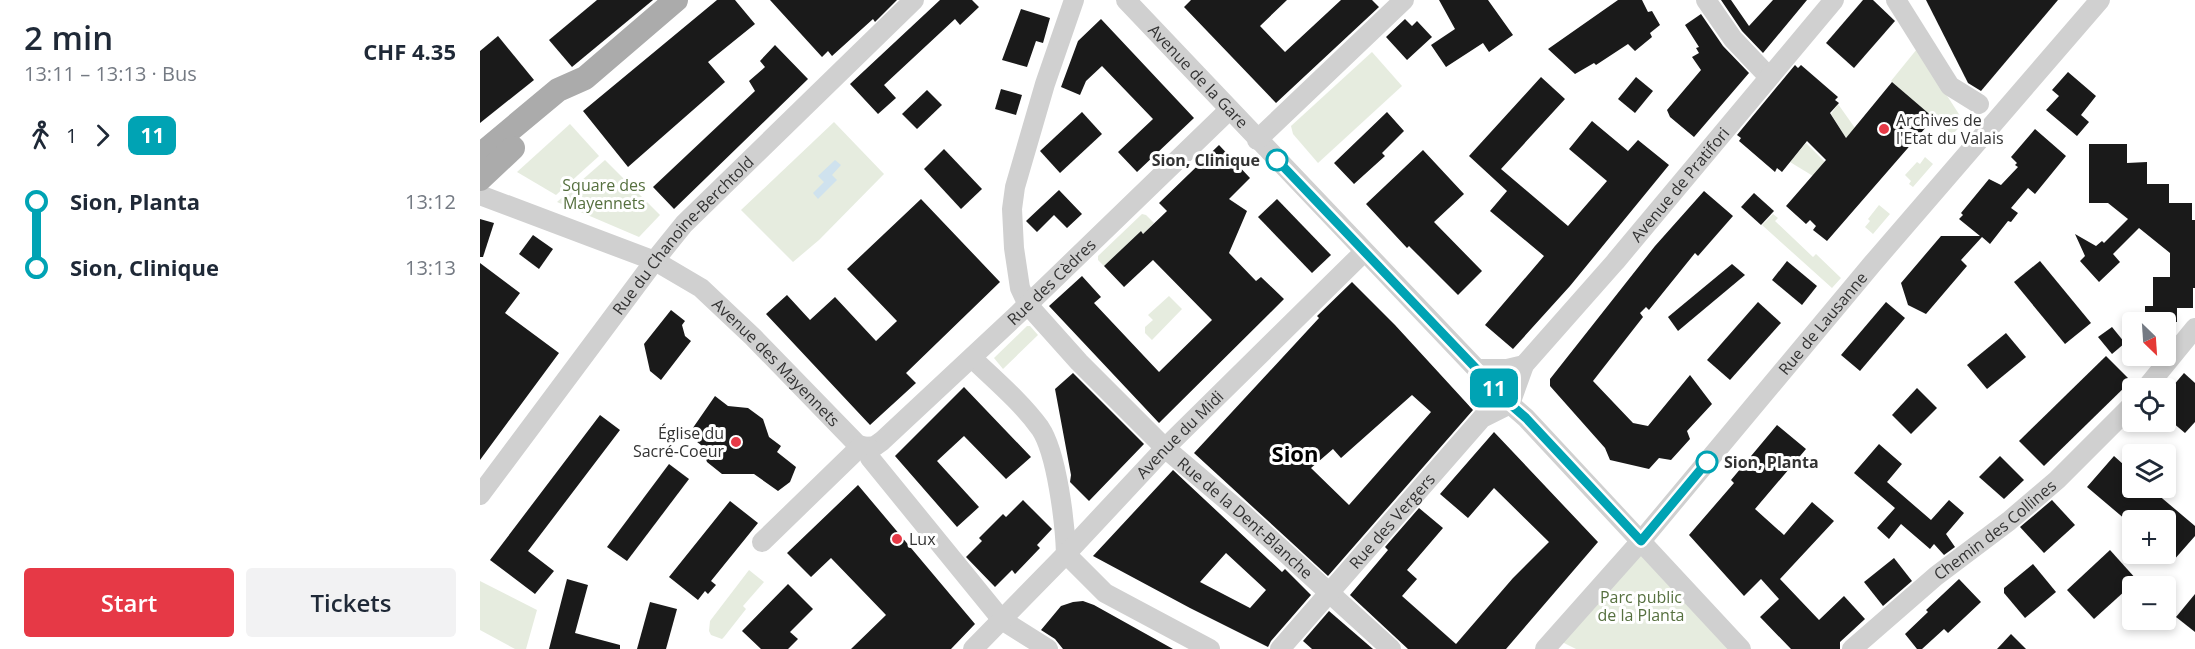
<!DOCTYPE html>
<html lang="en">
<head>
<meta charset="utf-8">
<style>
	body { margin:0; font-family:"Open Sans",sans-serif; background:#f2f2f3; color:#1f2937; height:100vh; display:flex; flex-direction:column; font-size:22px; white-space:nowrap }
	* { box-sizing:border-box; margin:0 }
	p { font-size:20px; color:#747a83 }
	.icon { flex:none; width:33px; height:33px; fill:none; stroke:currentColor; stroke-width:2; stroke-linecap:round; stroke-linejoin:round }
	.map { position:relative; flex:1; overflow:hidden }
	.panel { display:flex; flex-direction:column; background:#fff; width:480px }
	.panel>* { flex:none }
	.badge { padding:0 12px; border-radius:9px; font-size:21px; line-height:39px }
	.needle { width:39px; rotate:155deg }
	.controls { position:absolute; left:1642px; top:312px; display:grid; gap:12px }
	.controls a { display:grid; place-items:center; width:54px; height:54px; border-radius:6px; background:#fff; box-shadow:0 3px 9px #0003; font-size:30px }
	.map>.badge { position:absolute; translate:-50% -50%; box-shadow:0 0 0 3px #fff }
	.legs { display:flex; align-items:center; gap:9px; height:66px; padding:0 24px; font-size:20px }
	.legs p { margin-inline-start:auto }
	.head { display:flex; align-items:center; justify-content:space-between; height:102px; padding:0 24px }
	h1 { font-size:33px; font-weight:600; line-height:45px }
	.primary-button { display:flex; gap:12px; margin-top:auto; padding:12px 24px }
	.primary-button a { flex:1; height:69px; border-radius:6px; background:#e63946; color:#fff; font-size:24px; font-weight:600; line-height:69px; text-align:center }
	.primary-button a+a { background:#f2f2f3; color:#1f2937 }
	ul { padding:0 24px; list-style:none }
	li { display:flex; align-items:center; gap:21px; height:66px; font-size:22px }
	li i { display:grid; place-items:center; width:9px; height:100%; margin:0 8px; background:currentColor }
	li i::after { content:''; width:15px; height:15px; margin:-8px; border:4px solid; border-radius:50%; background:#fff }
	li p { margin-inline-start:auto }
	li:first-child i { background:linear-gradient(#0000 50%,currentColor 0) }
	li:last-child i { background:linear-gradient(currentColor 50%,#0000 0) }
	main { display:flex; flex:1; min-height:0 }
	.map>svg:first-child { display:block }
	.green { fill:#e6ecdf }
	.water { fill:#cfe2ee }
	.building { fill:#1a1a1a; fill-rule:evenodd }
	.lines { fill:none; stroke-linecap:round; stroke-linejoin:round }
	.minor { stroke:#d0d0d0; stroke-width:20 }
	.major { stroke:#ababab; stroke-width:24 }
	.line-1-casing { stroke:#fff; stroke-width:14 }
	.line-1 { stroke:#00a3b4; stroke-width:9 }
	.poi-dot { fill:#e63946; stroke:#fff; stroke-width:2 }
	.stop-1-dot { fill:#fff; stroke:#00a3b4; stroke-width:3 }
	.labels { text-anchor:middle; stroke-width:6; stroke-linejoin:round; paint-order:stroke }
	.street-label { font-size:16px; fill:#333; stroke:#fff }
	.poi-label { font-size:16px; fill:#333; stroke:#fff; text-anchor:start }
	.stop-label { font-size:16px; font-weight:bold; fill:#333; stroke:#fff; text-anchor:end }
	.park-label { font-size:16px; fill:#56703f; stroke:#fff }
	.district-label { font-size:22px; font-weight:bold; fill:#000; stroke:#fff }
</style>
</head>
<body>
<main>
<section class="panel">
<div class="head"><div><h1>2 min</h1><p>13:11 – 13:13 · Bus</p></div><b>CHF 4.35</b></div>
<div class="legs"><svg class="icon" aria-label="walk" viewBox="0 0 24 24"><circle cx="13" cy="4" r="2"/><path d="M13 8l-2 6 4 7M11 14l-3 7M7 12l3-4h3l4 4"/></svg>1<svg class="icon" aria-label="forward" viewBox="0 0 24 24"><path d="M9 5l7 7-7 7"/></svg><b class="badge" style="background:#00a3b4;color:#fff">11</b></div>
<ul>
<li><i style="color:#00a3b4"></i><b>Sion, Planta</b><p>13:12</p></li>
<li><i style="color:#00a3b4"></i><b>Sion, Clinique</b><p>13:13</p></li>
</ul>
<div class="primary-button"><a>Start</a><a>Tickets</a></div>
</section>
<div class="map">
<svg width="1715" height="649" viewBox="0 0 1715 649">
	<rect width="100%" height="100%" fill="#fff"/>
	<g class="green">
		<polygon points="1437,49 1484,122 1472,135 1411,81"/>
		<polygon points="892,52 922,86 838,163 813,134 811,126"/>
		<polygon points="1358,104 1375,128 1366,138 1351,114"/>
		<polygon points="354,122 404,174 339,240 313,262 261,210"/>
		<polygon points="90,124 119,156 76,195 37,172"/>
		<polygon points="1326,143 1345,162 1333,176 1310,162"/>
		<polygon points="1445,157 1453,164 1433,187 1429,184 1431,181 1425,175 1437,162 1440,164"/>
		<polygon points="125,160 180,215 159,237 77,202"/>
		<polygon points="1399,205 1410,214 1393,234 1385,227 1390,221 1388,219"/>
		<polygon points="662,214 666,215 674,223 663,234 661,231 624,266 618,260 618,256"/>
		<polygon points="1293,214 1298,218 1295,221 1333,257 1336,254 1361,278 1352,288 1282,225"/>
		<polygon points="689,296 702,309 672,340 665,333 665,327 673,320 668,315"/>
		<polygon points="547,326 550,326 558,335 523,369 514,358"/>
		<polygon points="1161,541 1261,649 1096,649 1074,638"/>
		<polygon points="269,570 284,582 263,606 266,609 244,637 242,639 231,635 229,631 230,621"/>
		<polygon points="0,581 57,610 46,649 35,649 0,630"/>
	</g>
	<polygon class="water" points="355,160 361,165 352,175 357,180 338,199 333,193 344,182 338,176"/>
	<g class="building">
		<polygon points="117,0 173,0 92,67 69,40"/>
		<polygon points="237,0 255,0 275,24 228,62 245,82 148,167 103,111"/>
		<polygon points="290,0 417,0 395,22 393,19 352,56 348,51 342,57"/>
		<polygon points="460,0 492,0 499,7 480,25 475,19 404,85 416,98 398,114 370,84"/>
		<polygon points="711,0 807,0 780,26 805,52 861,0 892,0 899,7 796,103 704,7"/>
		<polygon points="959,0 1008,0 1033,35 1009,52 1003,43 966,67 951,45 975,29"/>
		<polygon points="1138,0 1162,0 1168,12 1172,11 1180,25 1170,33 1172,37 1155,51 1148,44 1116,65 1114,63 1095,74 1068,49"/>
		<polygon points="1241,0 1251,0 1269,26 1293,0 1327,0 1283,53 1262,31"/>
		<polygon points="1383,0 1393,0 1415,21 1374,68 1346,43"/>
		<polygon points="1446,0 1578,0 1501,91 1488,83"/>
		<polygon points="541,9 570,18 563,43 556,41 547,67 522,60"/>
		<polygon points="1221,14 1243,46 1269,73 1214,137 1190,117 1187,110 1221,70 1212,57 1219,53 1216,48 1219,47 1205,25"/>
		<polygon points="621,19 714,118 657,172 638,152 673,119 622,66 606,81 600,95 581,87 598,41"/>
		<polygon points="925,19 932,26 937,21 952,37 927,60 906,37"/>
		<polygon points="18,36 54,80 0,123 0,51"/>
		<polygon points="295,45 328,79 194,209 173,187 275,91 269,81 285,67 280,61"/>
		<polygon points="1315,65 1318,68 1321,65 1358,97 1355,100 1359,103 1350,113 1366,138 1412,82 1454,118 1347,241 1333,230 1336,226 1330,220 1326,224 1306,206 1346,160 1327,141 1302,172 1297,168 1295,172 1259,141 1261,138 1257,135"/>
		<polygon points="1588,72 1616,96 1601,115 1609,122 1597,136 1566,110 1579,96 1572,90"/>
		<polygon points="1061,77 1085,99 1021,169 1088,226 1127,181 1089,149 1112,121 1148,151 1158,140 1189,165 1090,286 1033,349 1005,325 1064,256 1010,211 1027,191 989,156"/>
		<polygon points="1156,77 1173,91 1155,113 1138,99"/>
		<polygon points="521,89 542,95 536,115 515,109"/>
		<polygon points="447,90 462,105 437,129 422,114"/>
		<polygon points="602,112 622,134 580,173 560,151"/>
		<polygon points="907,112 924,131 902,153 905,156 874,184 854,163"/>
		<polygon points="1555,129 1586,156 1555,194 1548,188 1531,208 1538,213 1531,222 1528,221 1510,244 1502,237 1481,260 1487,266 1446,314 1428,305 1421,283 1461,236 1500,236 1479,219 1483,215 1481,213 1509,179 1521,185 1538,167 1535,165 1537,163 1531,157"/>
		<polygon points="1609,144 1647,144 1647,163 1667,162 1667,184 1689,184 1689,203 1712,203 1712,220 1715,220 1715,288 1713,288 1713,308 1697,308 1697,322 1665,322 1665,306 1673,306 1673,277 1690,277 1690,253 1659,228 1633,254 1640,262 1619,282 1600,261 1605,256 1595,234 1616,246 1622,241 1624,243 1648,219 1628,203 1609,203"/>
		<polygon points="739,145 770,178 749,199 767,211 749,253 776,281 781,277 804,299 679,423 569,306 602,276 621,297 614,303 679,372 732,320 673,260 644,287 624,266 661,231 663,234 687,211 679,203"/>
		<polygon points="464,149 502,189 481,209 444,169"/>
		<polygon points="943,150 984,194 954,222 1002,271 978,295 929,246 927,248 886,204"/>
		<polygon points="579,190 602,214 587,228 574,215 557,232 546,221"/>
		<polygon points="1224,191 1253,216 1218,256 1215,253 1169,310 1166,307 1160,313 1163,317 1113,381 1153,423 1168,426 1210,375 1232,404 1207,431 1210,439 1191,460 1179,458 1169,469 1130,460 1125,448 1070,386 1070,379 1175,246"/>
		<polygon points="1274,193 1294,211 1281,225 1261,207"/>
		<polygon points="441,199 520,282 426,373 436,383 390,425 286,314 307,295 330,320 355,297 396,341 417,321 367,269"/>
		<polygon points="797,199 851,255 832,273 778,217"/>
		<polygon points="0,219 14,223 3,257 0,257"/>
		<polygon points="53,235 73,249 59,269 39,254"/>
		<polygon points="1307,261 1337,286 1322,305 1292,280"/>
		<polygon points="1560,261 1611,323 1585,344 1534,282"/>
		<polygon points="0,263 40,293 25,313 79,353 0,460"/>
		<polygon points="1252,264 1265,275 1198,331 1188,317"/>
		<path d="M872,282l43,43 78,85 -145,166 -134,-123 125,-135 -2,-2zM932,395l19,17 -82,93 -38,-37 22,-19 8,9z"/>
		<polygon points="1278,302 1301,323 1250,380 1227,360"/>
		<polygon points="1406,302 1425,318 1380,371 1361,355"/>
		<polygon points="191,310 205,321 202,325 205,336 211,341 181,380 170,371 164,344"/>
		<polygon points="1632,327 1645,343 1632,354 1618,337"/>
		<polygon points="1526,333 1546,357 1507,389 1487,365"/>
		<polygon points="1626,356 1651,381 1564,466 1539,441"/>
		<polygon points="593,373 664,444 609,501 590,482 591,475 575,389"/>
		<polygon points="1704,373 1715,383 1715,422 1705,433 1686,417 1686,394"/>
		<polygon points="484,387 551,457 526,479 484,436 457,461 499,507 477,527 415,456"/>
		<polygon points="1437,388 1457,408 1431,434 1412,415"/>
		<polygon points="235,396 248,406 268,408 283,419 289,437 301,446 297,452 316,467 310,482 298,491 274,474 242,474 227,462 221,445 208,435"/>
		<polygon points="120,415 140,430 48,551 74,571 55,594 10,560"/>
		<polygon points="1297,425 1326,449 1275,509 1304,535 1332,502 1354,521 1300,579 1339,620 1364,596 1385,619 1360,642 1360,649 1311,649 1280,617 1299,599 1281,579 1264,596 1209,535 1254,483 1251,480"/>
		<polygon points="1014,432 1118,542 1026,649 928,649 870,595 908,550 905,547 939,508 963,528 927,570 937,579 922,596 976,644 1033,578 1069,542 1014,488 988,518 960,494"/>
		<polygon points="1399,444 1422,464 1407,482 1451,520 1469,500 1484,513 1466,534 1475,547 1464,555 1454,544 1450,549 1421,524 1409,539 1397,528 1415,508 1374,473"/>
		<polygon points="1520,456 1544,480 1524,499 1499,477"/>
		<polygon points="1634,456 1653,473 1653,488 1670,488 1715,526 1715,536 1693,561 1686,555 1686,520 1646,520 1607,487"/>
		<polygon points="189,464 209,479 147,561 127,547"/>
		<path d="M693,470l109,102 3,-3 26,26 -40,46 -3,6 -78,-39 -97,-52zM746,553l40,37 -16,18 -50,-26z"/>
		<polygon points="378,485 495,624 471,649 371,649 406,615 351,558 331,577 307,553"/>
		<polygon points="543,500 572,529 557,545 560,548 535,574 532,570 515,587 486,557 502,541 499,538 523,514 526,517"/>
		<polygon points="1572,500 1595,525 1564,553 1540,527"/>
		<polygon points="250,501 278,523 231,581 236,585 228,594 225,591 218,600 189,577"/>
		<polygon points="1630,550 1657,580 1614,619 1587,590"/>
		<polygon points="1414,558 1432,581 1403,606 1384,582"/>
		<polygon points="1553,564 1576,592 1545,618 1524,593 1524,588"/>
		<polygon points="87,579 108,585 95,633 140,645 140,649 69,649"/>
		<polygon points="1479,579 1501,602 1468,633 1464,629 1442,649 1437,649 1425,634 1448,612 1446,610"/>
		<polygon points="308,584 333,609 310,632 318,639 308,649 281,649 262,631"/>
		<polygon points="1715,594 1715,632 1696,617"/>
		<polygon points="603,601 614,605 693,649 583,649 575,639 561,630 581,606 593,602"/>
		<polygon points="170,602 197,609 186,649 157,649"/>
		<polygon points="849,611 893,649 832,649 823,641"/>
		<polygon points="1531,634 1546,649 1517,649"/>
	</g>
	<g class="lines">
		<g class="minor">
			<path id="s1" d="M594,0l-29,84 -30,103 -3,22 2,39 6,40 8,17 51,57 86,86 79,67 147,134"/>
			<path id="s2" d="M646,0l384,404 16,14 215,231"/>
			<polyline points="1226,0 1253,39 1289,77"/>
			<polyline points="1416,0 1470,86 1499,104"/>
			<polyline points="777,140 924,0"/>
			<path id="s3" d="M0,195l175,66 46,27 52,49 103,106 5,3 7,1"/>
			<path d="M492,358c23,22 49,44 68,70 17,25 25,95 26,126l39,39 105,56"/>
			<polyline points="997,369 1027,369 1044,365"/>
			<polyline points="1666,388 1715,328"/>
			<path id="s4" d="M1030,404l14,-39 91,-103 219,-262"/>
			<path id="s5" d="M388,447l7,-1 7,-5 136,-127 211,-204"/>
			<polyline points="388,447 390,458 522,620 568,649"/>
			<path id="s6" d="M0,495l179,-240 25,-31 230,-224"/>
			<polyline points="282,542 381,446"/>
			<path id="s7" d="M493,649l93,-95 99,-106 199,-196"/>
			<path id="s8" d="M800,649l202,-231 28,-14"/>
			<path id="s9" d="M1065,649l96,-108 232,-278 227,-263"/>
			<path id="s10" d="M1372,649l84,-73 73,-55 48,-41 76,-76"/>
		</g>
		<g class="major">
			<polyline points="0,155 78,90 105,78 196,0"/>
			<polyline points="0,179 33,148"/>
		</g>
	</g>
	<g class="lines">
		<g class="line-1-casing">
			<polyline id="line-1" points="797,160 1030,404 1046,418 1161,541 1227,462"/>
		</g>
		<use href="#line-1" class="line-1"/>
	</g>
	<g class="poi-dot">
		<circle cx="1404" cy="129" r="6"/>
		<circle cx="256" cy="442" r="6"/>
		<circle cx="417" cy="539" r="6"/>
	</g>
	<g class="stop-1-dot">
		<circle cx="797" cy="160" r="10"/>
		<circle cx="1227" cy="462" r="10"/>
	</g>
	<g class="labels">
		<g class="street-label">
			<text dy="6" stroke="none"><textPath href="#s2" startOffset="105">Avenue de la Gare</textPath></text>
			<text dy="6" stroke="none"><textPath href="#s4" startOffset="280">Avenue de Pratifori</textPath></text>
			<text dy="6" stroke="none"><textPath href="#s6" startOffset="330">Rue du Chanoine-Berchtold</textPath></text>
			<text dy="6" stroke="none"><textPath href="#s5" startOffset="248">Rue des Cèdres</textPath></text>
			<text dy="6" stroke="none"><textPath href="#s9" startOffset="428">Rue de Lausanne</textPath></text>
			<text dy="6" stroke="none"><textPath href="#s3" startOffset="346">Avenue des Mayennets</textPath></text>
			<text dy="6" stroke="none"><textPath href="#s7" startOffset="298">Avenue du Midi</textPath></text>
			<text dy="6" stroke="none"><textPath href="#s1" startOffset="621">Rue de la Dent-Blanche</textPath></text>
			<text dy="6" stroke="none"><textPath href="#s8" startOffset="170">Rue des Vergers</textPath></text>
			<text dy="6" stroke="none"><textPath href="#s10" startOffset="186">Chemin des Collines</textPath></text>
		</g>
		<g class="poi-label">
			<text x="1416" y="126">Archives de<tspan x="1416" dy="18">l'Etat du Valais</tspan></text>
			<text x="244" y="439" text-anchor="end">Église du<tspan x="244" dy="18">Sacré-Coeur</tspan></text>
			<text x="429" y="545">Lux</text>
		</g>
		<g class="stop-label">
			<text x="780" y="166">Sion, Clinique</text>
			<text x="1244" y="468" text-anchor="start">Sion, Planta</text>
		</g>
		<g class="park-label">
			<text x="124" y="191">Square des<tspan x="124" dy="18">Mayennets</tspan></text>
			<text x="1161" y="603">Parc public<tspan x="1161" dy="18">de la Planta</tspan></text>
		</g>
		<g class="district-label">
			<text x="815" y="462">Sion</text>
		</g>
	</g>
</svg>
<div class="controls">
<a><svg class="needle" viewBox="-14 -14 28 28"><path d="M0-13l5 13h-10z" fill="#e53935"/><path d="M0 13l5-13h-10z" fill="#747a83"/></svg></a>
<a><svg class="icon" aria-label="locate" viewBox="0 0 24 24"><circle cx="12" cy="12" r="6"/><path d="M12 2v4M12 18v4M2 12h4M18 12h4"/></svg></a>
<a><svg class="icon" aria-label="layers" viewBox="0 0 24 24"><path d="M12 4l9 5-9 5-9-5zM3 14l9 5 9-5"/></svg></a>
<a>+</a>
<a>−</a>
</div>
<b class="badge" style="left:1014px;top:388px;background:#00a3b4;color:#fff">11</b>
</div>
</main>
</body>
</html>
